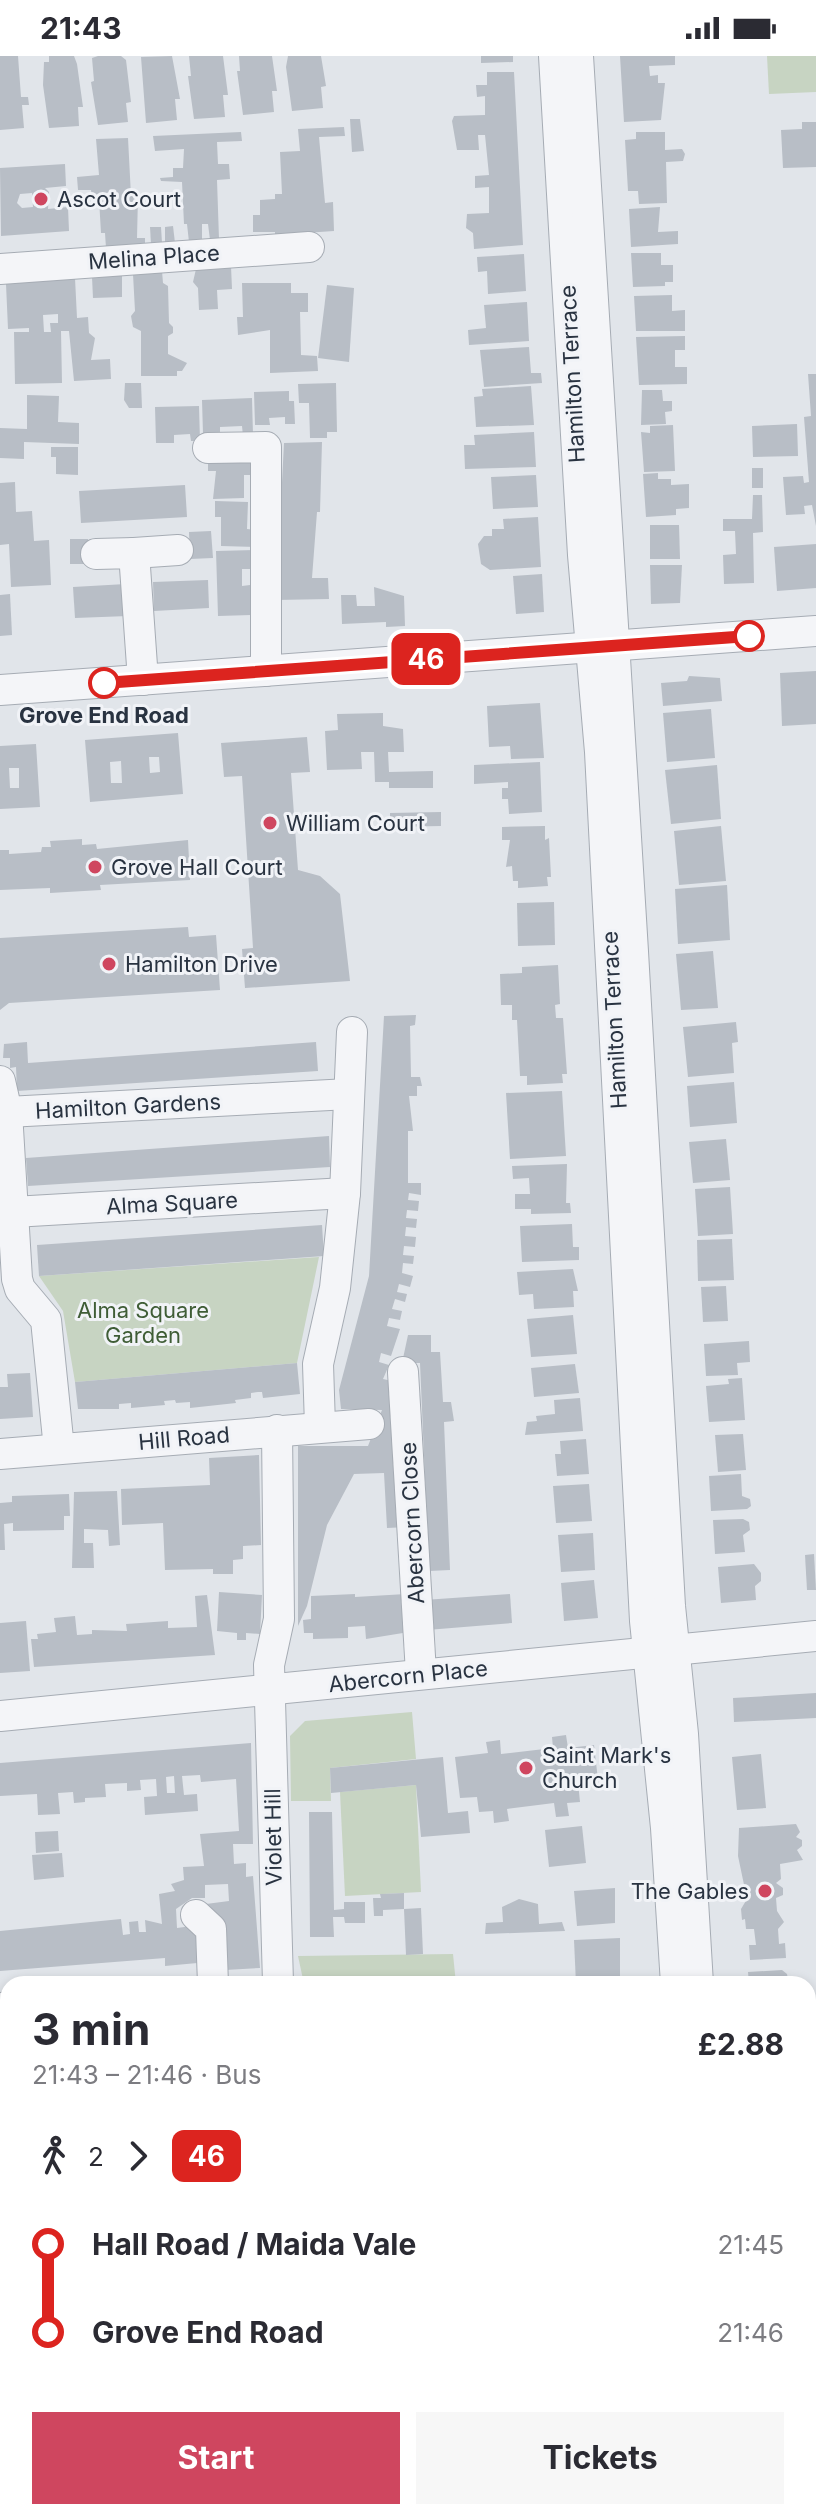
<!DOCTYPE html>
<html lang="en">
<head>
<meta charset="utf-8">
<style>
	body { margin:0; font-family:Inter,sans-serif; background:#f7f7f7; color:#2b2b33; height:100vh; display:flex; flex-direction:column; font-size:30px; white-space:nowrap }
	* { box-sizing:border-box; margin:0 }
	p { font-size:26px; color:#7c7c81 }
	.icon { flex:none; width:44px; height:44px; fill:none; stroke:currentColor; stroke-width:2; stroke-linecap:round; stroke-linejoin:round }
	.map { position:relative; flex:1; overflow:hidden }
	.drawer { position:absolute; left:0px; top:1920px; width:816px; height:544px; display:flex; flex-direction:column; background:#fff; border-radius:24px 24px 0 0; box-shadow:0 4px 12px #0003 }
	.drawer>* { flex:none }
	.badge { padding:0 16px; border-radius:12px; font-size:28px; line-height:52px }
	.map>.badge { position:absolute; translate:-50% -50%; box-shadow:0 0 0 4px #fff }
	.legs { display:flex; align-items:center; gap:12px; height:88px; padding:0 32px; font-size:26px }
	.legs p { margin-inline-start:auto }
	.head { display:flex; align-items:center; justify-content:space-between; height:136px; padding:0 32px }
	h1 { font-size:44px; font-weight:700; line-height:60px }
	.cta { display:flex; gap:16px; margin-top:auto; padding:16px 32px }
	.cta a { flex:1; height:92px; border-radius:0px; background:#cf465f; color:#fff; font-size:32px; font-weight:700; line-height:92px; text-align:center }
	.cta a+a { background:#f7f7f7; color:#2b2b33 }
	ul { padding:0 32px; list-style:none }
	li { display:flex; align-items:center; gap:28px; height:88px; font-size:30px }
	li i { display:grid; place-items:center; width:12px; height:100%; margin:0 10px; background:currentColor }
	li i::after { content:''; width:20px; height:20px; margin:-10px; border:6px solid; border-radius:50%; background:#fff }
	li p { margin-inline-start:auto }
	li:first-child i { background:linear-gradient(#0000 50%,currentColor 0) }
	li:last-child i { background:linear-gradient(currentColor 50%,#0000 0) }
	.status { display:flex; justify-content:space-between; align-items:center; height:56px; padding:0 40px; background:#fff; direction:ltr }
	.status svg { height:22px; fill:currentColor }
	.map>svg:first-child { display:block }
	.green { fill:#c7d4c2 }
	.building { fill:#b8bec6; fill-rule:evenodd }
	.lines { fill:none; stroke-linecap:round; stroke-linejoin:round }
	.minor-casing { stroke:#a6acb4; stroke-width:32 }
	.minor { stroke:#f4f5f8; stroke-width:30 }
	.line-1-casing { stroke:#fff; stroke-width:18 }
	.line-1 { stroke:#dc241f; stroke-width:12 }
	.poi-dot { fill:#cf465f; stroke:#f1f3f7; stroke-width:3 }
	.stop-1-dot { fill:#fff; stroke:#dc241f; stroke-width:4 }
	.labels { text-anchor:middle; stroke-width:6; stroke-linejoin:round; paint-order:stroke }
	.poi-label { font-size:22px; fill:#293341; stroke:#f1f3f7; text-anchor:start }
	.street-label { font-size:22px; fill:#293341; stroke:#f1f3f7 }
	.stop-label { font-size:22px; font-weight:bold; fill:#293341; stroke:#f1f3f7 }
	.park-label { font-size:22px; fill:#3f5d36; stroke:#f1f3f7 }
</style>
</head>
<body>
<div class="status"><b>21:43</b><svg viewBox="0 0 49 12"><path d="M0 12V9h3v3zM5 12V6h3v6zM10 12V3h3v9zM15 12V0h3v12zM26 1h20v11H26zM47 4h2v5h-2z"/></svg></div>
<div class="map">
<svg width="816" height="2464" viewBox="0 0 816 2464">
	<rect width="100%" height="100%" fill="#e1e5ea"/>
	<g class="green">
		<polygon points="767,0 816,0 816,36 769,38"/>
		<polygon points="319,1201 297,1307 75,1326 63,1255 39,1220"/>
		<polygon points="412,1656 416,1703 330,1712 331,1745 291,1745 290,1680 305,1665"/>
		<polygon points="416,1729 421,1836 345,1840 340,1736"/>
		<polygon points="453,1898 456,1928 304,1928 298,1900"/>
	</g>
	<g class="building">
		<polygon points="0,0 18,0 21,41 28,41 29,49 22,49 24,72 0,74"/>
		<polygon points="49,0 74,0 77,8 83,51 78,51 79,70 49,72 43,29 44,6 49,6"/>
		<polygon points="98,0 121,0 126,4 131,46 126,47 128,66 98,69 91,26 94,25 92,2"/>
		<polygon points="172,0 180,43 175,43 177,64 146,67 141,1"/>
		<polygon points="189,0 223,0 228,39 223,39 225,61 194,63 188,20 191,20"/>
		<polygon points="239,0 272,0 277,35 272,35 274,56 243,59 237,15 240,15"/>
		<polygon points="288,0 321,0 326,30 321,31 323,52 292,55 286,11"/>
		<polygon points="481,0 513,0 513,6 481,7"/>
		<polygon points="620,0 675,0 675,9 649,10 650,20 658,19 658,27 665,27 661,64 624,66"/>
		<polygon points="487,16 514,16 523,189 474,193 473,177 466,172 467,158 489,157 489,131 475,132 475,120 489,119 485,79 478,79 479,94 457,94 452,65 454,60 485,59 485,40 477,41 476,29 487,29"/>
		<polygon points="350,63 360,63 364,95 352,96"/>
		<polygon points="802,66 816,66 816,111 783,112 781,74 802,73"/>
		<polygon points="344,71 345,80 319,81 325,147 333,146 334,175 275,179 275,176 253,176 253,159 260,159 260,144 275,143 275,138 282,138 280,96 300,95 298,73"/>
		<polygon points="241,76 242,85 217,86 218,108 229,108 230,123 217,124 219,183 210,184 208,168 202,168 202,184 189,186 187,168 184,168 182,126 161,125 160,122 173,121 173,112 183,112 184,93 155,95 153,80"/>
		<polygon points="636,76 665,76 665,94 682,93 685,98 683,105 666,106 667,147 639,148 638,135 628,135 625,84 636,83"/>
		<polygon points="128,82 131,140 138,140 137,182 145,182 145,189 106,192 105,177 101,177 99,143 92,141 91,134 78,134 77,121 99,119 96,83"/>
		<path d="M65,108l1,22 -21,2 4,4 -1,17 20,-2 1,24 -68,5 -1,-68zM32,137l1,14 -11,1 -5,-5 3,-9z"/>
		<polygon points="660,151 658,176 678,175 678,188 631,191 629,153"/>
		<polygon points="173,170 175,187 165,187 165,171"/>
		<polygon points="150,171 161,171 162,187 151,188"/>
		<polygon points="631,197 661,197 661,209 673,209 673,226 665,226 665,230 633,231"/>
		<polygon points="524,198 526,235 488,238 487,215 478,216 477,201"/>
		<polygon points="231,210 232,233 217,234 218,253 199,254 198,232 193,226 196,213"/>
		<polygon points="162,215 163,227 168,230 169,267 173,271 173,277 168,280 168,298 187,307 182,315 177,315 177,320 141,320 141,275 133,271 131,260 135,255 133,218"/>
		<polygon points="122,218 122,241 93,242 92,221"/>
		<path d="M75,222l2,40 11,-1 1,16 6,5 -4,22 19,-1 1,20 -37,2 -5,-50h-8l1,52 -47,1 -1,-52h15v-4l-21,1 -2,-45zM58,258v9h-8l1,9h-7l-1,-17z"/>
		<polygon points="242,227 291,227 291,237 308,237 308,256 300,256 301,299 317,300 318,315 270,317 270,274 238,279 237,261 243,261"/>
		<polygon points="327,229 354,232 349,306 318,302"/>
		<polygon points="672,239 672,255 685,254 685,275 636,275 634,240"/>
		<polygon points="527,246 529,285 469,289 468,274 486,272 484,249"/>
		<polygon points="685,280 685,294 675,294 675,311 687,311 687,328 639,329 636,281"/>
		<polygon points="529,291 531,317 541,317 542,327 484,331 480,294"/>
		<polygon points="808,318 816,318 816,470 812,449 804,450 805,458 786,459 783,421 803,420 804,427 809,426 804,361 811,360"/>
		<polygon points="125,327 141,327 142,352 129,352 124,344"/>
		<polygon points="336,327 337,376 327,376 327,382 310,382 309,347 299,347 298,328"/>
		<polygon points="531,330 534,369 476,371 474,341 483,340 482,333"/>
		<polygon points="642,334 662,334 663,345 672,345 672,355 665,356 666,368 641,369"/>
		<polygon points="289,335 289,345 294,345 295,368 285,368 285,361 269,362 270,369 255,369 254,336"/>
		<polygon points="27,339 59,340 58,366 79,367 79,388 24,386 24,403 0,402 0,372 27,373"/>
		<polygon points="252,342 253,379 243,380 242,370 220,371 220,377 203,378 202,344"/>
		<polygon points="199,350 200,385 191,385 190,378 174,379 174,387 156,387 155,351"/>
		<polygon points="797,368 798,400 753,401 752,370"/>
		<polygon points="673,369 675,415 644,416 641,376 650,377 650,370"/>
		<polygon points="534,376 536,411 465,413 464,389 475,389 474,379"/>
		<polygon points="322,386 320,456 317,456 312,522 328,522 329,543 276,544 284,387"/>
		<polygon points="51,391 78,391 78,419 56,418 56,401 51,401"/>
		<polygon points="252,399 253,419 244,419 244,442 213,443 216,415 208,415 208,400"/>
		<rect x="752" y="412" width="11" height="20"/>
		<polygon points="658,417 658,423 671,423 671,429 689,428 689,452 676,453 676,459 646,461 643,418"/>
		<polygon points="536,419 538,451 493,453 491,421"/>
		<polygon points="15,426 16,456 32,455 34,485 49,484 51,529 11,531 9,488 0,489 0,427"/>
		<polygon points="185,429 187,461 81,467 79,435"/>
		<polygon points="753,439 762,439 763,476 753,477 754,527 724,528 723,499 736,498 735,475 723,475 723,463 752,463"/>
		<polygon points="215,445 248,446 247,473 256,474 256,491 221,490 221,461 215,461"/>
		<polygon points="538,461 541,511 490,514 481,508 478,488 484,480 492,480 492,473 504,473 503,463"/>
		<polygon points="650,469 679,469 680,503 650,503"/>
		<polygon points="211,475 213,502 190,503 189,476"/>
		<rect x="70" y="483" width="18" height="25"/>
		<polygon points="816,488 816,532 777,535 774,491"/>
		<polygon points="255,494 256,513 242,513 242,530 250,529 251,559 218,560 216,495"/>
		<polygon points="650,509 682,509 680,547 651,548"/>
		<polygon points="542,518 544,556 516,558 513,520"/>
		<polygon points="208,524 209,552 154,555 153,526"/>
		<polygon points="126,528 128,560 75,562 73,531"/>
		<polygon points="374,531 404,540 405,570 386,571 386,566 342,568 341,539 356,539 357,550 375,550"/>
		<polygon points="10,538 12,579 0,580 0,539"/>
		<polygon points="816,615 816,668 782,670 780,617"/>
		<polygon points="689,620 720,622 722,645 663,650 661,627 687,625"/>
		<polygon points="540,647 544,702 511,703 510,690 489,691 487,650"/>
		<polygon points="711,653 715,702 667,706 663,657"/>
		<polygon points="383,657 383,670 403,673 404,696 388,696 389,716 433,715 433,732 389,732 389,726 375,726 374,696 361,696 362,713 327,714 325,675 338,674 337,658"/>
		<path d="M178,677l5,61 -93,8 -5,-62zM149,701h10l1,15 -10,1zM121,705l1,22h-11l-1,-21z"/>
		<polygon points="307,681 310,716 291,717 298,814 320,820 340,838 350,925 245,932 242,893 253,892 242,720 224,721 221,687"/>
		<path d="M36,688l4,63 -40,2v-63zM9,712h10v20h-9z"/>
		<polygon points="540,706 542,756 509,758 508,743 502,743 502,732 508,732 508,726 474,728 474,709"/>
		<polygon points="717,709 721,763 671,768 665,714"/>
		<polygon points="441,756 441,770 390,771 390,757"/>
		<polygon points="545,770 545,784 549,782 551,821 547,821 548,830 518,832 518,825 513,825 512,810 506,811 510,784 502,784 502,771"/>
		<polygon points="721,770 726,825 679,829 674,775"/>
		<polygon points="82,783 82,789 96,788 97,793 188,784 190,824 100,829 101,834 50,837 50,832 0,834 0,794 9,794 9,798 41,796 42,791 51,791 50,785"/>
		<polygon points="727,829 730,884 678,888 675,833"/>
		<polygon points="554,846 555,889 518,890 517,847"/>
		<polygon points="188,871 189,881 216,879 220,934 9,947 0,954 0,882"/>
		<polygon points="713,895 718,952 681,954 676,898"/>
		<polygon points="558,909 560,948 555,949 556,962 563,962 567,1018 562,1018 563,1027 527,1029 527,1020 520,1020 517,964 512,964 512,949 501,949 500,918 522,917 522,911"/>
		<polygon points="416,959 415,969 410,970 411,1021 420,1021 422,1030 417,1030 417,1040 409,1040 413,1075 408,1075 408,1127 421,1127 421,1139 409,1137 408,1144 419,1145 418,1155 407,1154 406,1162 417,1163 416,1172 406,1171 405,1180 416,1181 415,1191 404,1190 403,1199 414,1200 413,1208 403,1207 402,1217 413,1220 410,1231 399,1228 397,1236 407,1238 405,1246 395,1243 392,1253 402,1255 400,1264 389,1262 387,1270 400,1273 391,1300 381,1297 379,1306 389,1309 383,1323 392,1325 407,1471 387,1472 384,1417 354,1418 327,1469 307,1550 298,1570 298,1390 368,1390 382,1354 341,1353 339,1334 369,1220 384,960"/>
		<polygon points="736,966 738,986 732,987 734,1017 688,1021 683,971"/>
		<polygon points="27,986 28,1007 316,986 318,1015 17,1035 16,1011 10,1012 10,1002 3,1002 4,988"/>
		<polygon points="734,1026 737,1067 690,1071 687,1030"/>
		<polygon points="562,1035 566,1100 510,1103 506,1037"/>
		<polygon points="329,1080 330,1111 28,1130 26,1102"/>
		<polygon points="726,1083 730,1124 693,1127 689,1086"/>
		<polygon points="567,1108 566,1147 570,1147 571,1157 531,1158 531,1153 515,1153 515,1138 530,1138 529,1122 513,1123 512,1110"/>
		<polygon points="730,1131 733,1178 698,1180 695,1133"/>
		<polygon points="572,1168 573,1191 579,1191 579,1204 522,1206 520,1170"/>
		<polygon points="322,1169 324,1200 39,1220 37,1189"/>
		<polygon points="732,1183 734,1224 698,1225 697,1184"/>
		<polygon points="573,1213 578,1235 573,1235 574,1251 534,1253 533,1238 519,1239 517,1216"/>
		<polygon points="726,1230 728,1265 703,1266 701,1231"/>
		<polygon points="573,1259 577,1298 531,1301 527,1263"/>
		<polygon points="408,1279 431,1279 431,1296 440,1296 443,1346 451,1346 454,1365 444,1366 450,1514 429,1515 420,1307 402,1307"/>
		<polygon points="749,1285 750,1306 737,1307 738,1319 706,1320 704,1288"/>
		<polygon points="297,1307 300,1338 263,1342 262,1336 258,1336 251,1337 251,1342 235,1344 236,1347 190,1352 190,1346 176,1347 175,1344 164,1345 165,1349 131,1352 131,1347 119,1348 119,1353 78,1353 75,1326"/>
		<polygon points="575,1308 579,1337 534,1341 531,1312"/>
		<polygon points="30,1317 33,1361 0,1363 0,1331 8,1331 7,1318"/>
		<polygon points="742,1322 745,1364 709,1366 706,1330 729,1328 728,1323"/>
		<polygon points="580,1342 583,1375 525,1379 527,1366 537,1365 536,1360 555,1358 554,1344"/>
		<polygon points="743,1378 746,1414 718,1416 715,1379"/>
		<polygon points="586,1383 589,1418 557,1420 555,1398 561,1398 560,1385"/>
		<polygon points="259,1399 261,1489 243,1490 243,1503 233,1504 233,1518 213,1518 213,1513 165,1514 163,1467 122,1469 121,1433 210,1429 209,1402"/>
		<polygon points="741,1418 742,1440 750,1443 751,1450 747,1453 711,1455 709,1420"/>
		<polygon points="589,1428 592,1465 556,1467 553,1430"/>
		<polygon points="117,1435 120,1489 109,1490 108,1474 84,1473 84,1487 93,1487 94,1512 72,1512 74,1436"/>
		<polygon points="69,1438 70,1460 64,1460 64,1474 13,1475 13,1467 4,1468 5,1494 0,1494 0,1447 12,1446 12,1440"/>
		<polygon points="743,1463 749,1466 750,1474 743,1479 745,1496 715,1498 713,1464"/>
		<polygon points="593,1477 595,1514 561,1516 558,1479"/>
		<polygon points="814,1498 816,1534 807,1534 805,1499"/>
		<polygon points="754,1508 761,1517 761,1525 755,1530 756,1544 721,1547 718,1511"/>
		<polygon points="594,1524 598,1562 564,1565 561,1527"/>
		<polygon points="219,1536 262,1539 260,1578 246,1577 246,1584 237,1584 237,1577 217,1575"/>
		<polygon points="355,1538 355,1541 406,1538 409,1576 366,1583 365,1570 348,1571 348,1582 313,1583 313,1577 304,1577 303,1564 311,1563 311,1540"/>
		<polygon points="510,1538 512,1567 427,1574 424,1544"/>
		<polygon points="207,1539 215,1599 34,1611 31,1583 38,1583 37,1578 56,1576 54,1562 75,1560 77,1579 92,1578 92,1574 127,1575 126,1568 168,1565 168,1572 197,1571 195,1540"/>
		<polygon points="26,1565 30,1615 0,1617 0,1567"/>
		<polygon points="816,1637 816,1662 734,1666 733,1642"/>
		<polygon points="566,1679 568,1692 594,1689 598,1724 578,1726 580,1746 567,1747 569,1760 556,1761 554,1747 507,1753 509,1765 494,1767 493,1755 479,1756 477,1741 460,1742 455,1701 488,1697 486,1686 500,1684 501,1698 553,1692 552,1681"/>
		<path d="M251,1687l2,101h-20l1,20 12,-1v14l7,-1 7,92 -35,2 -19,-66 23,-3 -1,-17 -23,1v13h-13l-16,11 1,19 22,-3 9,37 -43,4v-8l-165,13v-40l121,-12 2,16 7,-1 -1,-12 9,-1 1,11h7l-1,-12 17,4 -3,-30 16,-3 -4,-7 13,-4 -1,-13 21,-1 -4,-32 39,-3 -3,-52 -35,3 -1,-7 -18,1 2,19 13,-1 1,17 -53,4 -1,-18 13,-1 -1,-17 -16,1 1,10 -14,1v-8l-22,1 1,13 -21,1v4l-11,1 -1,-11 -15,1 2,21 -22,1 -1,-21 -37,2v-33zM174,1720l1,17h-8l-1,-16z"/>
		<polygon points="761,1698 766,1752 737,1754 732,1701"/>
		<polygon points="443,1701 448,1757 468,1755 470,1777 421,1781 416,1729 331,1737 330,1712"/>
		<polygon points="309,1756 332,1756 334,1854 344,1853 344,1846 365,1846 365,1867 345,1867 344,1861 333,1861 334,1881 310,1881"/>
		<polygon points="796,1768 800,1776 796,1781 802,1784 802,1790 797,1794 803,1804 780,1808 781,1823 776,1827 783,1832 783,1839 776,1842 777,1855 784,1866 778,1873 779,1888 785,1887 786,1902 750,1904 749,1889 756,1889 754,1873 746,1873 745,1863 742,1864 741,1853 747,1843 738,1800 739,1772"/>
		<polygon points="582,1770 586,1807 549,1811 545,1774"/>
		<polygon points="58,1775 59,1795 36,1797 35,1776"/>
		<polygon points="62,1797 64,1821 34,1824 32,1799"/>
		<polygon points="615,1832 615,1867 577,1870 574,1835"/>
		<polygon points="404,1837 404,1853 383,1854 383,1860 374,1860 373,1842 381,1842 380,1838"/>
		<polygon points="519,1843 538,1848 539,1868 562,1866 565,1875 485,1878 486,1867 503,1866 502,1851"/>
		<polygon points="421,1852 423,1898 406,1899 404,1853"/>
		<polygon points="620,1882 620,1928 576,1928 574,1884"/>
		<polygon points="782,1914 787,1918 789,1928 749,1928 748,1916"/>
		<polygon points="8,1988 8,2026 0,2026 0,1989"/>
		<polygon points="8,2113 8,2163 0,2163 0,2114"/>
		<rect x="0" y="2256" width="8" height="50"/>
		<polygon points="816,2266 816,2280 808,2280 808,2267"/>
		<polygon points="808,2375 815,2383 813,2410 808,2410"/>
		<polygon points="808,2416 811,2433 816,2433 816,2442 808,2443"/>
		<polygon points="8,2434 8,2456 182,2456 182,2460 122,2464 0,2464 0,2435"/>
		<polygon points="193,2456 232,2456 232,2458 193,2461"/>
		<polygon points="367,2456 405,2456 405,2464 368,2464"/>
		<polygon points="431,2456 452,2456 452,2460 485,2456 486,2464 431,2464"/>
		<polygon points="617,2456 653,2456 654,2464 617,2464"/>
	</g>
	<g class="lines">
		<g class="minor-casing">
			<g id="minor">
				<polyline points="554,0 583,499 600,696 645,1565 666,1772 676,1928"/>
				<path d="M578,0c33,517 64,1033 92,1550l13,128 15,250"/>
				<polyline points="0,213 309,191"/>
				<polyline points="208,392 266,391 266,615"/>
				<polyline points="134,497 178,494"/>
				<polyline points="96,498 134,497 143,624"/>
				<polyline points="0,634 816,575"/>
				<polyline points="0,1025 7,1056 17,1223 20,1233 46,1264 59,1393"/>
				<polyline points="7,1056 349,1038"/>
				<polyline points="13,1156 345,1137"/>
				<polyline points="403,1316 421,1617"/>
				<polyline points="320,1370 318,1308 335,1232 345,1137 352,976"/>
				<polyline points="277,1374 279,1563 269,1609 278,1927"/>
				<polyline points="0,1398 369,1368"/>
				<polyline points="0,1660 816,1580"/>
				<polyline points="196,1859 211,1873 213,1928"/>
				<polyline points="0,1952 8,1951"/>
				<polyline points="0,2205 8,2205"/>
				<polyline points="502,2456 503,2464"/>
				<polyline points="700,2456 701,2464"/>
				<polyline points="729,2456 729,2464"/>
			</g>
		</g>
		<use href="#minor" class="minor"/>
	</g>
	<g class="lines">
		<g class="line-1-casing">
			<polyline id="line-1" points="104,627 749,580"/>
		</g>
		<use href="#line-1" class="line-1"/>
	</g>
	<g class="poi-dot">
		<circle cx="41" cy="143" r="8"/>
		<circle cx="270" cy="767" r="8"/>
		<circle cx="95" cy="811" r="8"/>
		<circle cx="109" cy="908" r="8"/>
		<circle cx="526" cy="1712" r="8"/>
		<circle cx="765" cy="1835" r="8"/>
	</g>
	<g class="stop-1-dot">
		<circle cx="749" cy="580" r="14"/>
		<circle cx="104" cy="627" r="14"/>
	</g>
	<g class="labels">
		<g class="poi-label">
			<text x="57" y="151">Ascot Court</text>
			<text x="286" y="775">William Court</text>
			<text x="111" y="819">Grove Hall Court</text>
			<text x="125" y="916">Hamilton Drive</text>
			<text x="542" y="1707">Saint Mark's<tspan x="542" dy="25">Church</tspan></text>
			<text x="749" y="1843" text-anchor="end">The Gables</text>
		</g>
		<g class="street-label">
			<text transform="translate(154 201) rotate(-4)" y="8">Melina Place</text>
			<text transform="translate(572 318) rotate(-93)" y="8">Hamilton Terrace</text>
			<text transform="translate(614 964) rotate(-93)" y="8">Hamilton Terrace</text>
			<text transform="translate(128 1050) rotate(-3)" y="8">Hamilton Gardens</text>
			<text transform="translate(172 1147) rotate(-3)" y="8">Alma Square</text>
			<text transform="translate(184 1382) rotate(-5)" y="8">Hill Road</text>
			<text transform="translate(412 1467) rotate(-93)" y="8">Abercorn Close</text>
			<text transform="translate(408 1620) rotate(-6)" y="8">Abercorn Place</text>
			<text transform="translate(273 1781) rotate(-91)" y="8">Violet Hill</text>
		</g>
		<g class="stop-label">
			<text x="104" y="667">Grove End Road</text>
		</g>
		<g class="park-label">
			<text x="143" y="1262">Alma Square<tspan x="143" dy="25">Garden</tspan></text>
		</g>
	</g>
</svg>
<b class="badge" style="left:426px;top:603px;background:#dc241f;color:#fff">46</b>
<section class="drawer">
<div class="head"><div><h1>3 min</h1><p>21:43 – 21:46 · Bus</p></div><b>£2.88</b></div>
<div class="legs"><svg class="icon" aria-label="walk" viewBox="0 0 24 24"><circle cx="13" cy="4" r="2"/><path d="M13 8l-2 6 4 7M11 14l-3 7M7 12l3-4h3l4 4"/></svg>2<svg class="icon" aria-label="forward" viewBox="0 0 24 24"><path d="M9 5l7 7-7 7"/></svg><b class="badge" style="background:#dc241f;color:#fff">46</b></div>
<ul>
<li><i style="color:#dc241f"></i><b>Hall Road / Maida Vale</b><p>21:45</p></li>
<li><i style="color:#dc241f"></i><b>Grove End Road</b><p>21:46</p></li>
</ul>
<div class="cta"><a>Start</a><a>Tickets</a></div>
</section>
</div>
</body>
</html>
